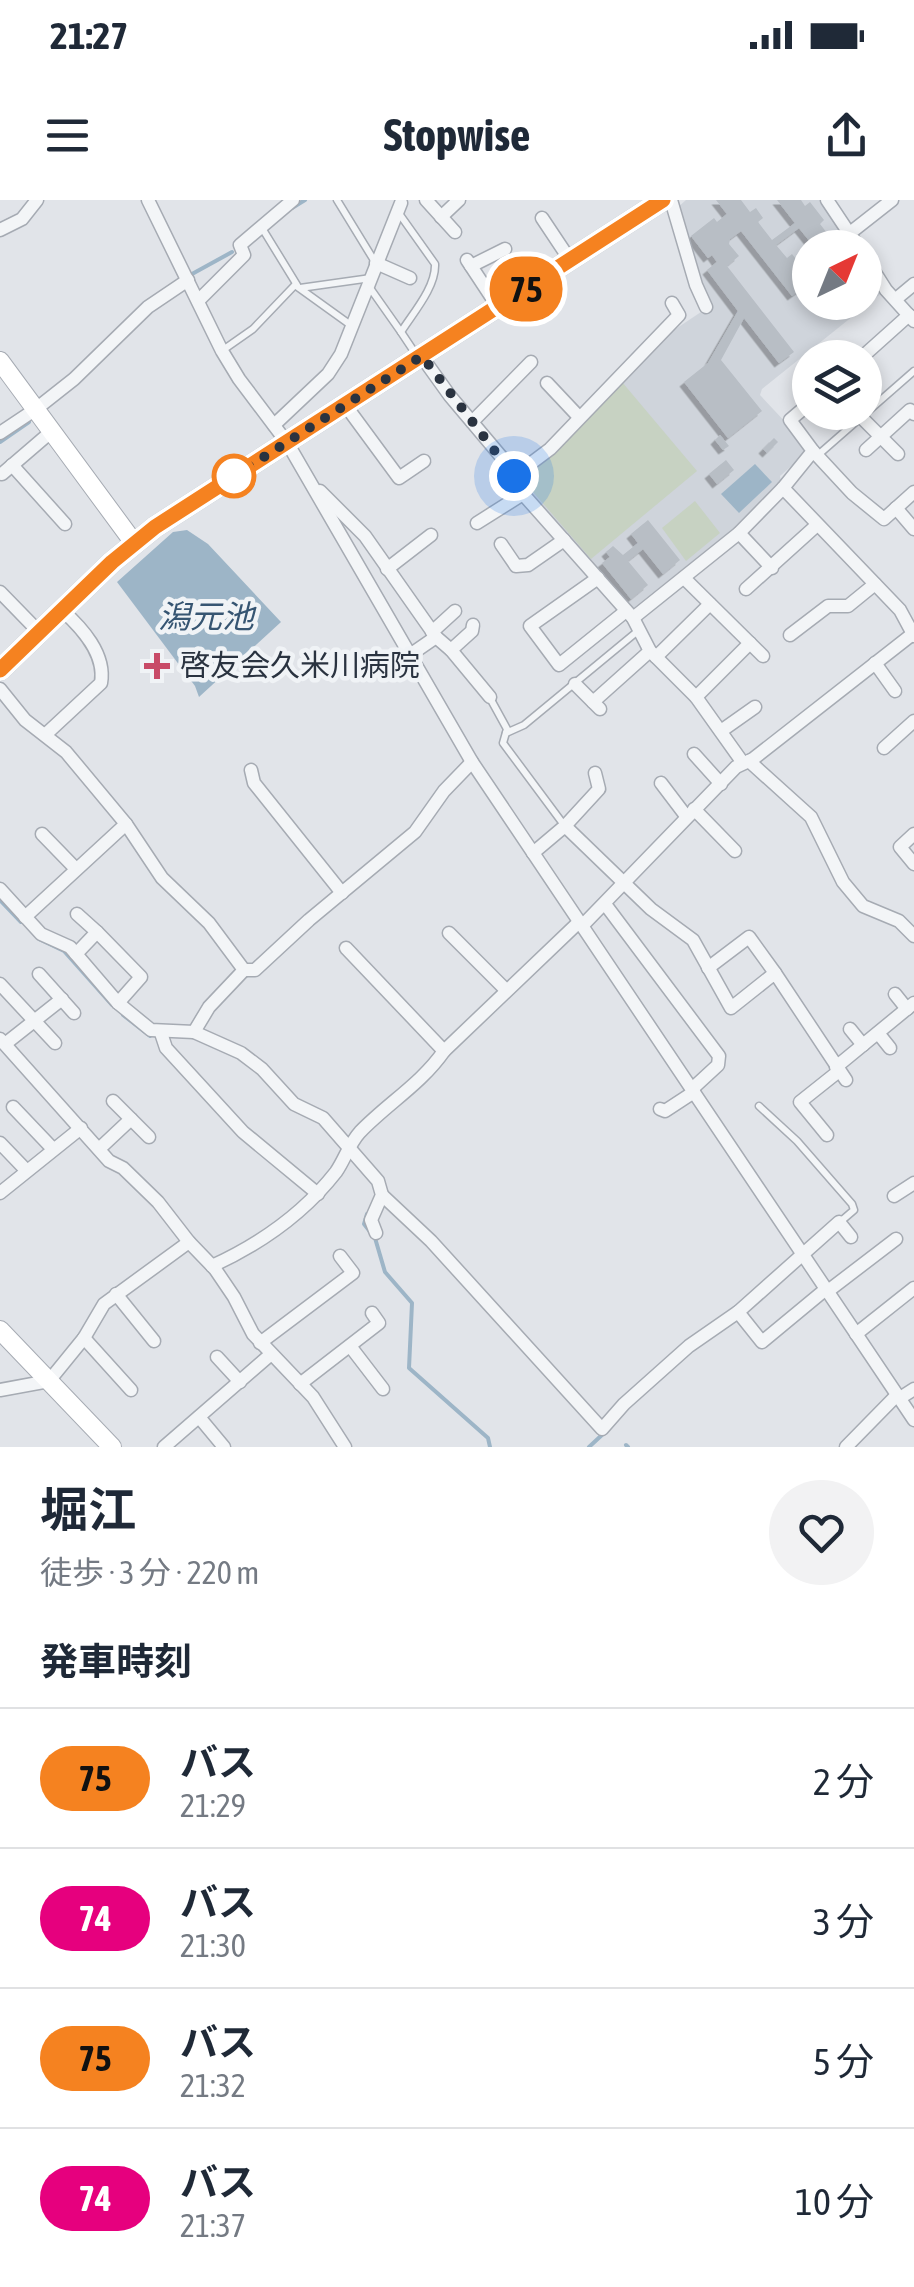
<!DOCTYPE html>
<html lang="ja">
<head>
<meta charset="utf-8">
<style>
	body { margin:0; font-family:"Asap Condensed","Noto Sans JP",sans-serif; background:#f2f2f3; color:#1f2937; height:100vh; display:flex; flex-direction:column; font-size:38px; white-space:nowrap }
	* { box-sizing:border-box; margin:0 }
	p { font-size:32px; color:#747a83 }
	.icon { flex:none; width:55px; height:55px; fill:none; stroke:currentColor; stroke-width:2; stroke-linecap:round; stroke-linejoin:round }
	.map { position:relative; height:1247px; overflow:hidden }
	.sheet { display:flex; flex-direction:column; background:#fff; flex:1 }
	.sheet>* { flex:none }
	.badge { padding:0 20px; border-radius:32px; font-size:35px; line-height:65px }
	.needle { width:65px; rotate:43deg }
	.buttons { position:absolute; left:792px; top:30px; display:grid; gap:20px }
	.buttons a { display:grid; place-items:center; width:90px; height:90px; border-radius:50%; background:#fff; box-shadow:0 5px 15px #0003; font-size:50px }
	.you { position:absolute; width:50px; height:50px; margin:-25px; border:8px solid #fff; border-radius:50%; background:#1a73e8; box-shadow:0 0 0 15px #1a73e833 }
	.map>.badge { position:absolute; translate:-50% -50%; box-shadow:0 0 0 5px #fff }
	h2 { padding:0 40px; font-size:38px; line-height:90px }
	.round { display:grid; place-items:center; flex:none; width:105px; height:105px; border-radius:52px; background:#f2f2f3 }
	.headline { display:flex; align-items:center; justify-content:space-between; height:170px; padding:0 40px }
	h1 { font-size:48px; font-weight:700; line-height:75px }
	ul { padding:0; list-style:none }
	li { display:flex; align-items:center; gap:30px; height:140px; padding:0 40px; border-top:2px solid #e0e1e3 }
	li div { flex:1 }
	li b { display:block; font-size:38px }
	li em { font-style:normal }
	li .badge { min-width:110px; font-weight:700; text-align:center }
	.status { display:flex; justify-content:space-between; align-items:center; height:70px; padding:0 50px; background:#fff; direction:ltr }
	.status svg { height:28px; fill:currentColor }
	header { display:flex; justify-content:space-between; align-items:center; height:130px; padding:0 40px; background:#fff; font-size:45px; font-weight:700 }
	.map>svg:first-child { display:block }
	.built { fill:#cfd4db }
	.green { fill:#c7d2c2 }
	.water { fill:#9db5c7 }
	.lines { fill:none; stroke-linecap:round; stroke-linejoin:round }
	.stream { stroke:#9db5c7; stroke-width:4 }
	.building { fill:#b8bec5; filter:url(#shadow) }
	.lane-casing { stroke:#a6abb3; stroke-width:9 }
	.street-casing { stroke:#a6abb3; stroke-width:15 }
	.secondary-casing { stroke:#a6abb3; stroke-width:20 }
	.primary-casing { stroke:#a0aab4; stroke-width:22 }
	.lane { stroke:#f3f5f7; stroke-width:6 }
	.street { stroke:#f3f5f7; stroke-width:12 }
	.secondary { stroke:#fff; stroke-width:18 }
	.primary { stroke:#fff; stroke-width:20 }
	.line-casing { stroke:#fff; stroke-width:22 }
	.line { stroke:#f58220; stroke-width:15 }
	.walk { stroke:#2a3340; stroke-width:10; stroke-dasharray:0 18 }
	.stop-dot { fill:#fff; stroke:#f58220; stroke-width:5 }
	.poi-dot { fill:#c84b68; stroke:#f0f3f6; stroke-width:4 }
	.labels { text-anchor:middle; stroke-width:9; stroke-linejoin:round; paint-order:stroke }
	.poi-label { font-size:30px; fill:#2a3340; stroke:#f0f3f6; text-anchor:start }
	.water-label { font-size:32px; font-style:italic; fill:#365572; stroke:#f0f3f6 }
</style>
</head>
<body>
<div class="status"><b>21:27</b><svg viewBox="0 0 49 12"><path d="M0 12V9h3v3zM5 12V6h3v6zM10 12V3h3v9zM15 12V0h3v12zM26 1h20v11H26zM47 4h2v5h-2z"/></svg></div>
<header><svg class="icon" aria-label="menu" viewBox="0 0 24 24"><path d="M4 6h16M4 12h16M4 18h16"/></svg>Stopwise<svg class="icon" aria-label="share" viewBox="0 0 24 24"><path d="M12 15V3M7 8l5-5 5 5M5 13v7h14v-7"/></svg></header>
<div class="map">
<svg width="914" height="1247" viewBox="0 0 914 1247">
	<defs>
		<filter id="shadow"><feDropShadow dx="-4.5" dy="4.5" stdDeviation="0" flood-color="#0004"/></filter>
	</defs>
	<rect width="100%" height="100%" fill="#e1e4e9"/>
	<polygon class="built" points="686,0 822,0 854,47 810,48 810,102 865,102 865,65 883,92 762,189 760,195 789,226 804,249 804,255 780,276 781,282 738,325 631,410 518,279 659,140 710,106 677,8"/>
	<g class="green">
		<polygon points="622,182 697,271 591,359 521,278"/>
		<polygon points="695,301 720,333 686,361 662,328"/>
	</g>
	<g class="water">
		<polygon points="755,264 772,282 739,313 721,294"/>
		<polygon points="187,330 208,344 281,422 199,497 195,486 117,382 173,332"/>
	</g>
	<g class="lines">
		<g class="stream">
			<polyline points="292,8 305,0"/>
			<polyline points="192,74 232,52"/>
			<polyline points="0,242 29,222"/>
			<polyline points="0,700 21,722"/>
			<polyline points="39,739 64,751 112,805"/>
			<polyline points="123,815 150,836"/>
			<polyline points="367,1014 364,1024 375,1038 385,1072 412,1103 409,1168 488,1238 490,1247"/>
			<polyline points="626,1245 628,1247"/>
			<polyline points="589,1247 603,1234"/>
		</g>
	</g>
	<g class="building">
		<polygon points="716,0 741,0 750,12 756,8 763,18 758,22 772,40 795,23 777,0 801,0 805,6 810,2 824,20 820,24 834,42 827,48 815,48 799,28 776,45 787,58 792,54 800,64 795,69 807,85 792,96 741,31 730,39 729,44 739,56 727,66 794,152 779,163 744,118 721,160 762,211 728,238 684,182 708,163 738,111 707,70 717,62 712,55 708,58 691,36 714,18 717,22 727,14"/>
		<polygon points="720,235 729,246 723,250 715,240"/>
		<polygon points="774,238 778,242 767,253 763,249"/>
		<polygon points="726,260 734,270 717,284 709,274"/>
		<polygon points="648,320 680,360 663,374 643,349 628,361 648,385 631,399 602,363 610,357 606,352 613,346 623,355 638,343 631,334"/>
	</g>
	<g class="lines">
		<g class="lane-casing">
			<g id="lane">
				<polyline points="337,0 375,62"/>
				<path d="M398,12l37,52c1,23 -22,49 -34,68l14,21"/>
				<polyline points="262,28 297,85"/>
				<polyline points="300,88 371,78"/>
				<polyline points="370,88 401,132"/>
				<polyline points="223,150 253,129 295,85 352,126"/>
				<polyline points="818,255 914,171"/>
				<polyline points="490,498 507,529 503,543 564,625"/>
				<polyline points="506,533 524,525 639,430"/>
				<polyline points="759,906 797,941 852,1004 854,1010 840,1022"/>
			</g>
		</g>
		<g class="street-casing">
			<g id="street">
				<polyline points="148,0 222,151 239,179 288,244 472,562 914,1220"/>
				<polyline points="426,0 455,32"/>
				<polyline points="671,0 696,85 706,107"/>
				<polyline points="827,0 859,48"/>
				<polyline points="441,17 459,0"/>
				<polyline points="542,18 570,60"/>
				<polyline points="0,30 22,19 37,0"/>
				<polyline points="850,33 892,0"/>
				<polyline points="865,57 886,90 914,121"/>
				<polyline points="467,60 498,107"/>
				<polyline points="376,63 410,78"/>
				<polyline points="471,66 505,49"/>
				<polyline points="896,99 914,84"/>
				<polyline points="198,101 244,55 240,45 293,0"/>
				<polyline points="422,157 450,196 509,266 523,294 633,418 650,451 696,497 743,563"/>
				<polyline points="861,158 909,115"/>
				<polyline points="547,183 579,217"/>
				<polyline points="810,203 790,220 813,251 783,288 900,410 914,436"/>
				<polyline points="346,206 399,278 424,261"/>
				<polyline points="861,217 898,254"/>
				<polyline points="472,222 531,162"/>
				<polyline points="274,225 328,174 341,154 401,3"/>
				<polyline points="0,233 36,209 74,179 148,107 188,80"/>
				<polyline points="866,250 910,210 914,214"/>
				<polyline points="813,251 852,293 884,319 914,292"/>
				<polyline points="12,265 65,324"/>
				<polyline points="2,274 52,231"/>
				<polyline points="514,276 550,249 679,115 672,103"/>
				<polyline points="320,291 365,336 436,437 451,450 490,497"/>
				<polyline points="896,308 914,329"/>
				<polyline points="477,323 523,294"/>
				<polyline points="739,333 772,368"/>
				<polyline points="501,344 516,366 528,365 564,340"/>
				<polyline points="387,369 431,335"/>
				<polyline points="598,378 530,426 559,465 626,411"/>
				<polyline points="684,378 763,456"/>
				<polyline points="746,389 817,325"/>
				<polyline points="0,392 39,432"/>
				<polyline points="633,418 739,333 783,288"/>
				<polyline points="432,432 455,411"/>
				<polyline points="790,435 828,406 848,406 875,384"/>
				<polyline points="451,450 472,431 473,425"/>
				<polyline points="410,455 436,437"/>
				<polyline points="656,457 710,404"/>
				<polyline points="875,463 895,491"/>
				<polyline points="575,484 600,509"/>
				<polyline points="0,489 25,520 66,552 126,624 162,678 209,723 244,770 255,770 309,720 415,632 444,591 472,562"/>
				<polyline points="696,497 750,443"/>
				<polyline points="593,502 650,451"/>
				<polyline points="721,531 755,507"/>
				<path d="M45,535l56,-52c5,-29 -19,-55 -39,-73"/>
				<polyline points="884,548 914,521"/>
				<polyline points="694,554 721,584"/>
				<polyline points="749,561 811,617 843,682 863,706 899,721 914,736"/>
				<polyline points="251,570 254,583 342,693"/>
				<polyline points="661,583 686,616"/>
				<polyline points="694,609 735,651"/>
				<polyline points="565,626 599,589 595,573"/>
				<polyline points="42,634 76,669"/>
				<polyline points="914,634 900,647 914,664"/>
				<polyline points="533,653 565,626 651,709 693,740 731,808 775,773 846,880"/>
				<polyline points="0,689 41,734 70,747 118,803 151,830 194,832 241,853 262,869 294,904 323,918 378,981 382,995 371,1020 376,1033"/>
				<polyline points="605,704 719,856 718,865 692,889"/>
				<polyline points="25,717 126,624"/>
				<polyline points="582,726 736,567 753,559 914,433"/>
				<polyline points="97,732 141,777 118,803"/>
				<polyline points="449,733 505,789"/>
				<polyline points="346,748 444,851"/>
				<polyline points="76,754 97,732 77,714"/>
				<polyline points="708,768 749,737 775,773"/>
				<polyline points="39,774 74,813"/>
				<polyline points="0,784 55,843"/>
				<polyline points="895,794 907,809"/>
				<polyline points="850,829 863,845"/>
				<polyline points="194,832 209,807 244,770"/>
				<polyline points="161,833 166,848 243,932 318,994"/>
				<polyline points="878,833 890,848"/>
				<polyline points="0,839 109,961 123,968 158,1002 189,1042 215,1069 234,1097 253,1134 313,1197 345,1247"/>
				<polyline points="5,844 62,799"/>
				<polyline points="836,867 914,803"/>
				<polyline points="113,901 149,937"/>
				<polyline points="13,907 53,949"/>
				<polyline points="660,909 665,911 694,892"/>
				<polyline points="827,935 800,902 839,871"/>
				<polyline points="0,943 25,969"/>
				<polyline points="99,949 131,919"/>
				<polyline points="0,993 81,928"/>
				<polyline points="382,995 431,1041 602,1229 624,1204 689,1146 738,1112 839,1022 851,1037"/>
				<polyline points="894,996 914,983"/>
				<path d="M212,1066c48,-22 92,-53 124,-94 9,-13 13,-28 24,-40 28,-29 61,-48 84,-81l135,-129"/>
				<polyline points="828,1091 896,1039"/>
				<polyline points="116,1094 154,1141"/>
				<polyline points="738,1112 762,1142 826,1089"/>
				<polyline points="856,1134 914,1088"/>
				<polyline points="84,1138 131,1190"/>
				<polyline points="260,1143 353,1073 340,1056"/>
				<polyline points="350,1146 383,1189"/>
				<polyline points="217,1157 240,1182"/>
				<polyline points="300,1184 379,1123 372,1113"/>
				<polyline points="0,1190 49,1181 84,1138 104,1104 189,1042"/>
				<polyline points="900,1198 914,1189"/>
				<polyline points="199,1217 224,1247"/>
				<polyline points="164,1247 270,1155"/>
				<polyline points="846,1247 897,1195"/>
			</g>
		</g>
		<g class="secondary-casing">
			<g id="secondary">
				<polyline points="0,161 134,343"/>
				<polyline points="0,1130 112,1247"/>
			</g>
		</g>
		<g class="primary-casing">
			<polyline id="primary" points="0,470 112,362 155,327 663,0"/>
		</g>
		<use href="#lane" class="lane"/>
		<use href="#street" class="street"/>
		<use href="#secondary" class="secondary"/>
		<use href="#primary" class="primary"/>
	</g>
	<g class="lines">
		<g class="line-casing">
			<polyline id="line" points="0,470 112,362 155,327 663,0"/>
		</g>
		<use href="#line" class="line"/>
		<polyline class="walk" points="234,276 422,156 514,276"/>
	</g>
	<circle class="stop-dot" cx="234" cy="276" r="20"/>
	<path class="poi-dot" d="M152 451h10v10h10v10h-10v10h-10v-10h-10v-10h10z"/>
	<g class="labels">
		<g class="poi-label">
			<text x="180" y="476">啓友会久米川病院</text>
		</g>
		<g class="water-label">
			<text x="206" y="428">潟元池</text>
		</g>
	</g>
</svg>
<div class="buttons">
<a><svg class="needle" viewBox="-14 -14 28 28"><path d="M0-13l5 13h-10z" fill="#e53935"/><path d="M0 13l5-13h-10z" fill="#747a83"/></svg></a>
<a><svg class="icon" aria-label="layers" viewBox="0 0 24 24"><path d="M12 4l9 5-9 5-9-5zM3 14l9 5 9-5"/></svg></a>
</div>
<div class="you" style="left:514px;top:276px"></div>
<b class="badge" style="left:526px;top:89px;background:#f58220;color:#111">75</b>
</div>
<section class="sheet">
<div class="headline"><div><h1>堀江</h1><p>徒歩 · 3 分 · 220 m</p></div><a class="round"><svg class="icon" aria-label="heart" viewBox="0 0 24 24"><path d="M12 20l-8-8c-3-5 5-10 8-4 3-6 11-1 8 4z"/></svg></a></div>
<h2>発車時刻</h2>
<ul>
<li><span class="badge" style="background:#f58220;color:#111">75</span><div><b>バス</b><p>21:29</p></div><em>2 分</em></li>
<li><span class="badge" style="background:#e6007e;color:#fff">74</span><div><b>バス</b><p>21:30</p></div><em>3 分</em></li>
<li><span class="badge" style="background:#f58220;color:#111">75</span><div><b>バス</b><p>21:32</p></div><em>5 分</em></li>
<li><span class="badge" style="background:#e6007e;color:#fff">74</span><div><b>バス</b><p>21:37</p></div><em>10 分</em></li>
</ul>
</section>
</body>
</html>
